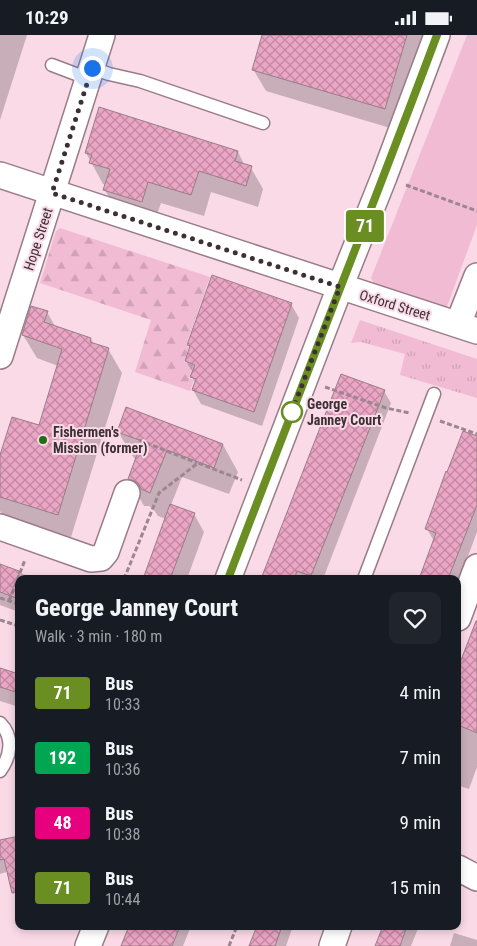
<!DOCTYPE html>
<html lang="en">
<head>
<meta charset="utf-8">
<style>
	body { margin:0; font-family:"Roboto Condensed",sans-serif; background:#20242c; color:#f1f3f6; height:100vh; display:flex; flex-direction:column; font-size:19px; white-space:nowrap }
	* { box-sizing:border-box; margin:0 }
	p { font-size:16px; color:#9ea1a6 }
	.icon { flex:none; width:28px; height:28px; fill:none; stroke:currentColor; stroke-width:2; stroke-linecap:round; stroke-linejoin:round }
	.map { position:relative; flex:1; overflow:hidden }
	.side { position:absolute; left:15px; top:540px; width:446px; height:355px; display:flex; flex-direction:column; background:#171b24; border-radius:10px; box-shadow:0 2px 8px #0003 }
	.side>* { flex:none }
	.badge { padding:0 10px; border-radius:4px; font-size:18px; line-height:32px }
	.you { position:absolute; width:25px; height:25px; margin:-12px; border:4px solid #fff; border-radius:50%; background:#1a73e8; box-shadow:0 0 0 8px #1a73e833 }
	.map>.badge { position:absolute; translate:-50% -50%; box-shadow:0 0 0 2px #fff }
	.round { display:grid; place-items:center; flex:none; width:52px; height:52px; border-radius:10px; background:#20242c }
	.summary { display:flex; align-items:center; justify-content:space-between; height:85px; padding:0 20px }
	h1 { font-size:24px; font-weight:800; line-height:38px }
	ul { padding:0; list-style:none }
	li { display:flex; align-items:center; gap:15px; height:65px; padding:0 20px }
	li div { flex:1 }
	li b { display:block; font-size:19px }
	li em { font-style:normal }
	li .badge { min-width:55px; font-weight:700; text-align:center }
	.status { display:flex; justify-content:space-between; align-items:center; height:35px; padding:0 25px; background:#171b24; direction:ltr }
	.status svg { height:14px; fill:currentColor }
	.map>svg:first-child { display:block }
	.grass { fill:url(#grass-tufts) }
	.forest { fill:url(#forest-firs) }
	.green { fill:#f1bcd3 }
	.shadow { fill:#0003 }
	.building { fill:url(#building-cross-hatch); stroke:#997d88 }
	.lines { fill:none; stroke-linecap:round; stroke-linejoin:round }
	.lane-casing { stroke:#997c88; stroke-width:15 }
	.street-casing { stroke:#997c88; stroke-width:28 }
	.path { stroke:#9c868f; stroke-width:3; stroke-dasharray:5 2.5; stroke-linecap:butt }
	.lane { stroke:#fff; stroke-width:12 }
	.street { stroke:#fff; stroke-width:25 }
	.line-casing { stroke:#fff; stroke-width:11 }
	.line { stroke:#6b8e23; stroke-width:8 }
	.walk { stroke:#3c3035; stroke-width:5; stroke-dasharray:0 9 }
	.stop-dot { fill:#fff; stroke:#6b8e23; stroke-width:2.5 }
	.poi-dot { fill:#216f13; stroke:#fadae7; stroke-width:2 }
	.labels { text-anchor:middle; stroke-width:4; stroke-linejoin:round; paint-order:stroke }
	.street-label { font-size:14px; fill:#3c3035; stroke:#fadae7 }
	.stop-label { font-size:14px; font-weight:bold; fill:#3c3035; stroke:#fadae7; text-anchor:start }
	.poi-label { font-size:14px; font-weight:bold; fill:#3c3035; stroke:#fadae7; text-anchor:start }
</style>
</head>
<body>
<div class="status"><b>10:29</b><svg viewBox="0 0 49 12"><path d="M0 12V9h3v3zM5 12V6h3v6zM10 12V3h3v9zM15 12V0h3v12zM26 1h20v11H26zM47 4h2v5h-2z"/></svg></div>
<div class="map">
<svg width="477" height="911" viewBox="0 0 477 911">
	<defs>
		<pattern id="grass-tufts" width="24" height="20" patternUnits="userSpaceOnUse" patternTransform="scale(1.25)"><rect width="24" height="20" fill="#f1bcd3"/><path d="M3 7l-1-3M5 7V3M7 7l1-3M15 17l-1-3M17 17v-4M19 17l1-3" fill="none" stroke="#d0a2b6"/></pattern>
		<pattern id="forest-firs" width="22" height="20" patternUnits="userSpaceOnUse" patternTransform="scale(1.25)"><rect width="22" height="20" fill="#f1bcd3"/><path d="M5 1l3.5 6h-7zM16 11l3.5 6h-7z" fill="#d0a2b6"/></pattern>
		<pattern id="building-cross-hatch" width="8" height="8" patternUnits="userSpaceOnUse" patternTransform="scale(1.25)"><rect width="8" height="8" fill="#eca6c5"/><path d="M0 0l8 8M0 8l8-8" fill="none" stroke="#c088a1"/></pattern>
	</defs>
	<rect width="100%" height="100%" fill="#fadae7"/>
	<polygon class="grass" points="360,285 477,324 477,363 400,340 405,319 361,307 351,308"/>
	<polygon class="forest" points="60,193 210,242 186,310 189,312 184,327 193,330 189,343 194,345 190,356 135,337 151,285 40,248 56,196"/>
	<polygon class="green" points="467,0 477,0 477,190 445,277 376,252 371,243"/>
	<g class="shadow">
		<polygon points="0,0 27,0 0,85"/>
		<polygon points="263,0 426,0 397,95 266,56 253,34"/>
		<polygon points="238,117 245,131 251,133 263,154 258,172 211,157 204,181 161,168 154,188 117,177 105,155 106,150 103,149 86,118"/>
		<polygon points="291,269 299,283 262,391 201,369 193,355 196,349 192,342 193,338 186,326 191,314 188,310"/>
		<polygon points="47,277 56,293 91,304 94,309 108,314 122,338 71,502 3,481 0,476 0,424 40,391 58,331 37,323 23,300"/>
		<polygon points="384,356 391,368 323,544 263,544"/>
		<polygon points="118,397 223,410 238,437 229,459 182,442 171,470 194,479 204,497 187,544 144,544 166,484 158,481 154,475 149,471 144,471 129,444 136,424 134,423"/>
		<polygon points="477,402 477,497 458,548 458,544 420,544 434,506 427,494"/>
		<polygon points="0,530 36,544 19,544 19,577 0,570"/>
		<polygon points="477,585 477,732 469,754 460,751 458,756 458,637"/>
		<polygon points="0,634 19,640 19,672 0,666"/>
		<polygon points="0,805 10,836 0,839"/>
		<polygon points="130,891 191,891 183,911 123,911"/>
		<polygon points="259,891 293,891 286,911 251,911"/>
		<polygon points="384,891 419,891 411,911 377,911"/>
		<polygon points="454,898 477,905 477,911 450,911"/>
	</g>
	<g class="building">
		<polygon points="262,0 407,0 385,74 252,35"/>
		<polygon points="99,72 238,116 235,126 252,131 246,151 199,136 191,160 148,147 142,167 103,155 110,134 89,128 92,120 85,118"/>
		<polygon points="212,240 292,268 254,377 192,355 196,344 190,342 195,330 185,326 190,311 187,310"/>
		<polygon points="31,271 48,276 44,287 91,303 90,307 109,313 58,480 0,462 0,420 12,382 39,390 62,314 22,300"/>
		<polygon points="341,339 385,355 362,413 311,541 297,536 294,544 261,544"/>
		<polygon points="126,372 223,409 214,433 167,415 150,458 141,454 138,448 132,445 128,444 142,406 117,397"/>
		<polygon points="463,396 477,401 477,470 448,544 419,544 436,498 425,494 446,436 447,437"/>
		<polygon points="170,469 195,478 170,544 143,544"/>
		<polygon points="0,529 19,536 19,564 0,557"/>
		<polygon points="476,586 477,586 477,698 458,690 458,633"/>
		<polygon points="0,633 19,639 19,658 0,652"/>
		<polygon points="19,801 19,857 12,858 4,824 0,825 0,805"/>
		<polygon points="129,891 180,891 172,911 121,911"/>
		<polygon points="257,891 282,891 275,911 249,911"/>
		<polygon points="383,891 407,891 400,911 375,911"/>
	</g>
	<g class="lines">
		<g class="lane-casing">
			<g id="lane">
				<polyline points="52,30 89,44"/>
				<polyline points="92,33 109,39 140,46 263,88"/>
				<polyline points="364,544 434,359"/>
				<path d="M0,688c14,14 11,33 0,48"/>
			</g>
		</g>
		<g class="street-casing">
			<g id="street">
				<polyline points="0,140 477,296"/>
				<polyline points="458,289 477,241"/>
				<polyline points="0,321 102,0"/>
				<polyline points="0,492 91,524 101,523 106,517 127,458"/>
				<polyline points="228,544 340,252 384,142 437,0"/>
				<polyline points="458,583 477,532"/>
				<polyline points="458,833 477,843"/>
				<polyline points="88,911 96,891"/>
				<polyline points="332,911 339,891"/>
			</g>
		</g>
		<g class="path">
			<polyline points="406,150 477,176"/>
			<polyline points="325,352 386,373 410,378"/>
			<polyline points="440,386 477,399"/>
			<polyline points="139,405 197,428"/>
			<polyline points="124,544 159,458 198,428 242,445"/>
			<polyline points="0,563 19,569"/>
			<polyline points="9,566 25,525"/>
			<polyline points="0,585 19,591"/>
			<polyline points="229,911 237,891"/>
		</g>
		<use href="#lane" class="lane"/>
		<use href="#street" class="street"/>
	</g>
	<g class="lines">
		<g class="line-casing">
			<path id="line" d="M228,544c69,-182 141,-362 209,-544"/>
		</g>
		<use href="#line" class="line"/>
		<polyline class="walk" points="92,33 52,158 340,252 290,381 292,377"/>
	</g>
	<circle class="stop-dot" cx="292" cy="377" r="10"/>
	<circle class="poi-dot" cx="43" cy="405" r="5"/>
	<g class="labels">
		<g class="street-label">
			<text transform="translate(38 204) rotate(-72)" y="5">Hope Street</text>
			<text transform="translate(395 270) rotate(17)" y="5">Oxford Street</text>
		</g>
		<g class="stop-label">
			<text x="307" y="374">George<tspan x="307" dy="16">Janney Court</tspan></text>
		</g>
		<g class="poi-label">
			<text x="53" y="402">Fishermen's<tspan x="53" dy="16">Mission (former)</tspan></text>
		</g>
	</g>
</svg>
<div class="you" style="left:92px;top:33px"></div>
<b class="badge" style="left:365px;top:191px;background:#6b8e23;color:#fff">71</b>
<section class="side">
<div class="summary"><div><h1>George Janney Court</h1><p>Walk · 3 min · 180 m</p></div><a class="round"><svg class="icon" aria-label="heart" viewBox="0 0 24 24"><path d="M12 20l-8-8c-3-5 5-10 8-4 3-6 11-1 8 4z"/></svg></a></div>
<ul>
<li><span class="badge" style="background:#6b8e23;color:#fff">71</span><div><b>Bus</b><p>10:33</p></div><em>4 min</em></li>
<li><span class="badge" style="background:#00a651;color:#fff">192</span><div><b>Bus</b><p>10:36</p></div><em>7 min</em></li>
<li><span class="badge" style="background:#e6007e;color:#fff">48</span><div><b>Bus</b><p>10:38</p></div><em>9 min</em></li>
<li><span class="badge" style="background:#6b8e23;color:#fff">71</span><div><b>Bus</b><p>10:44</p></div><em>15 min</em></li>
</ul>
</section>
</div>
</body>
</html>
